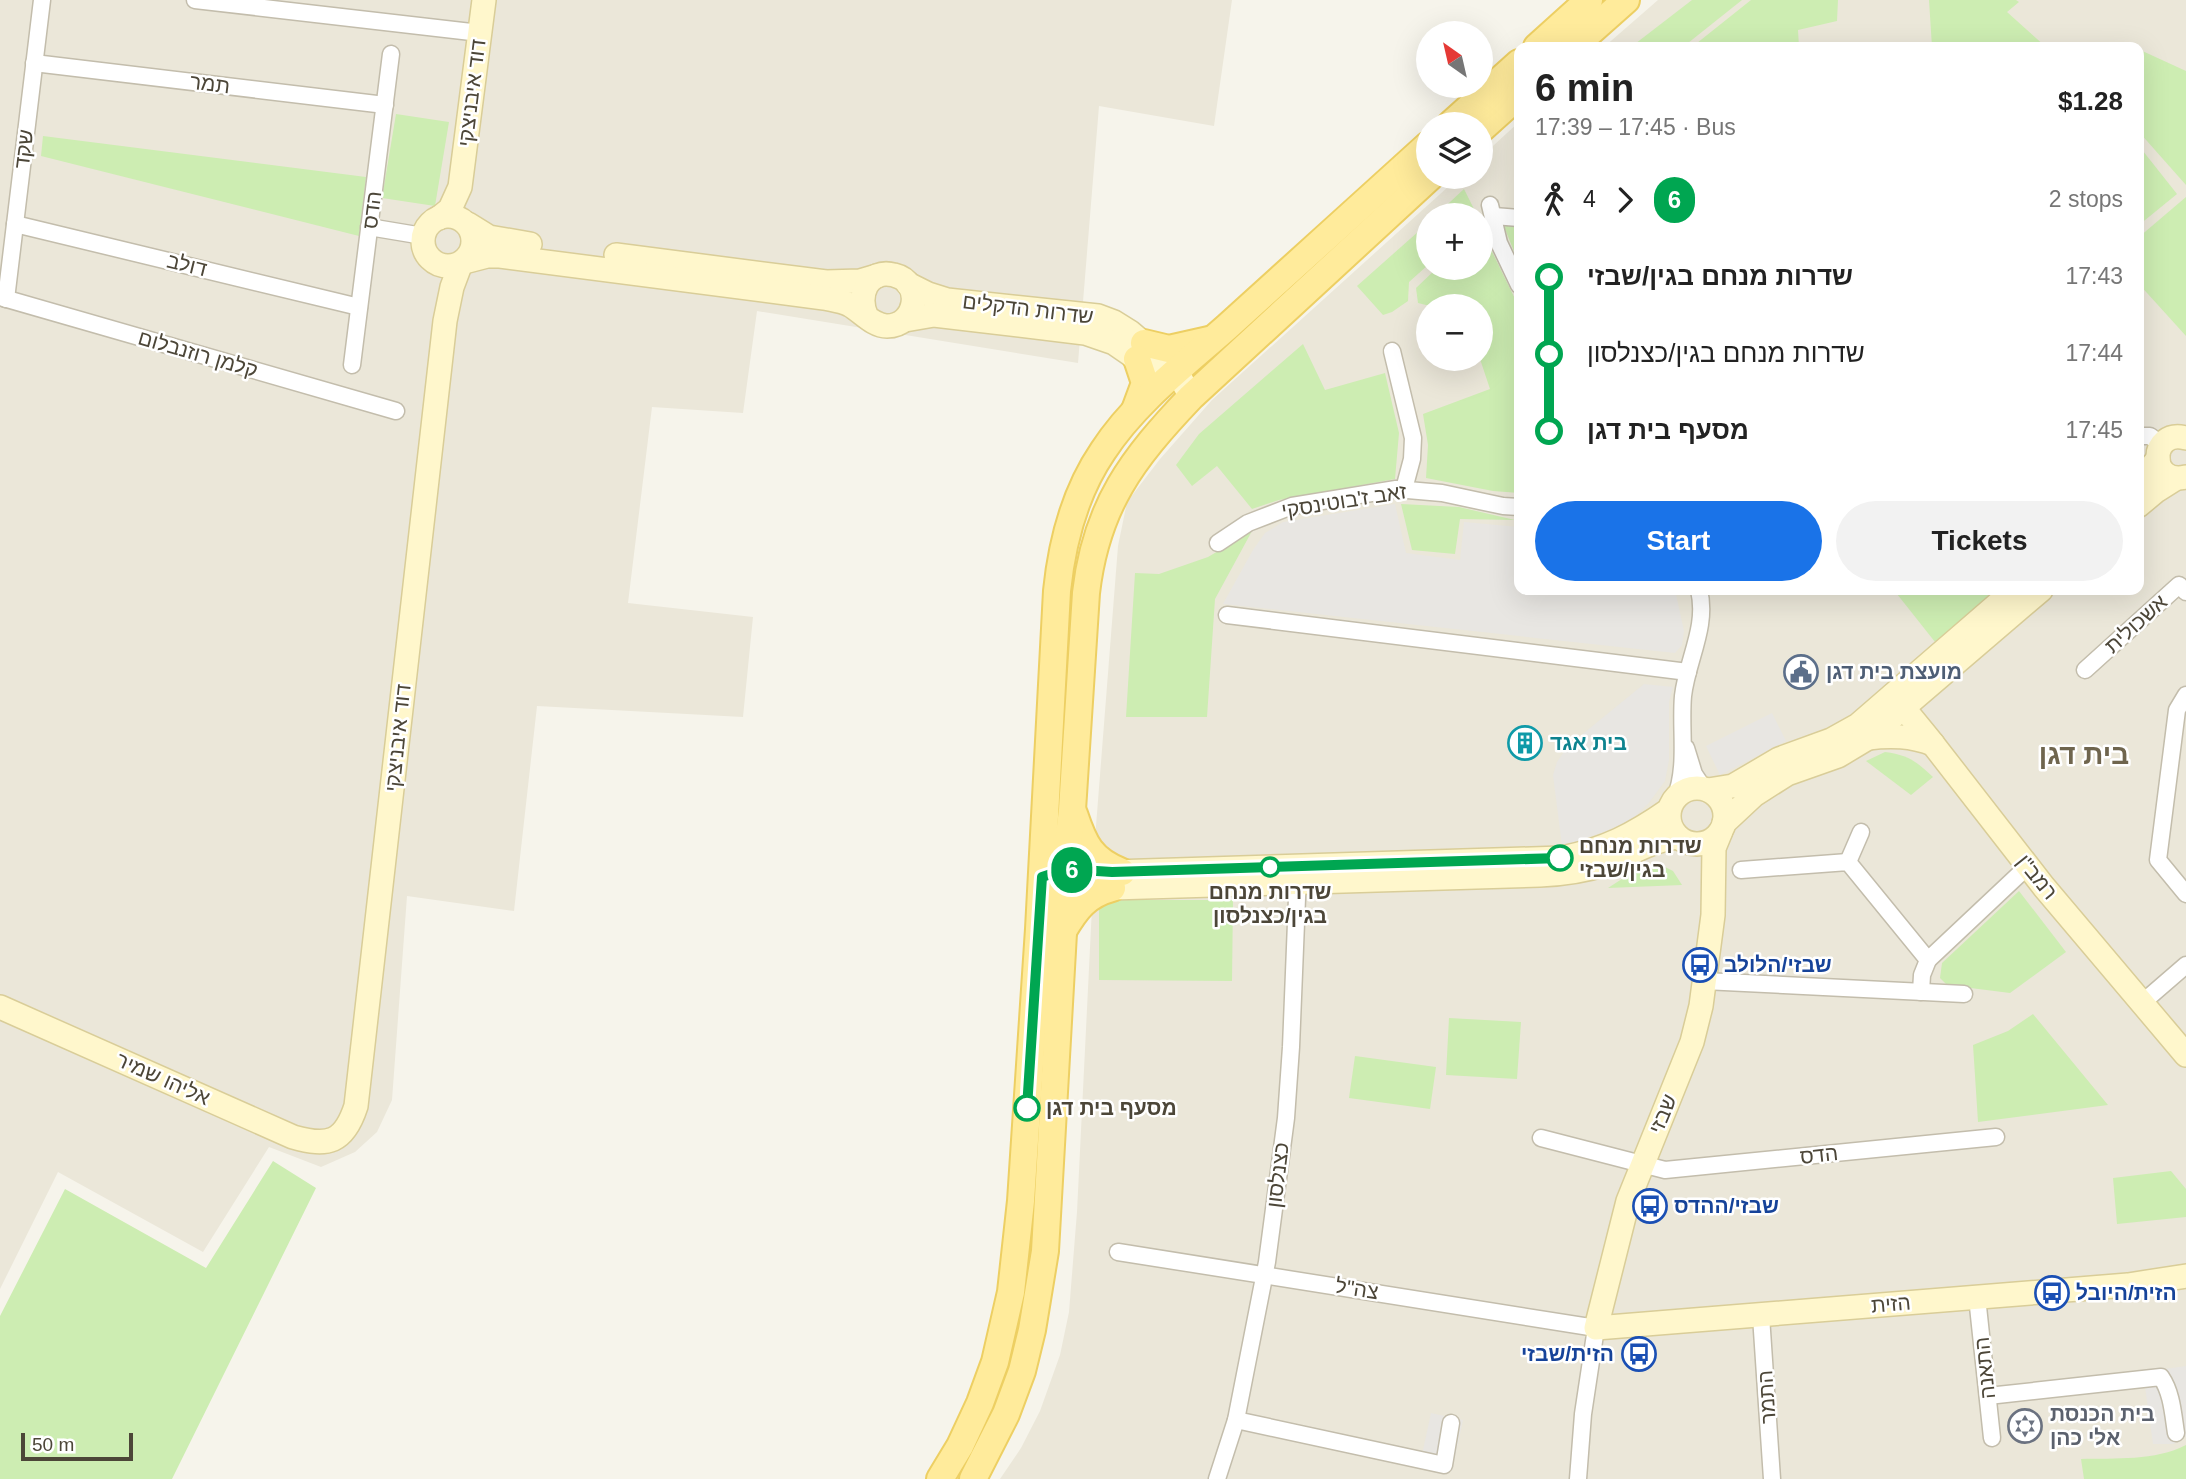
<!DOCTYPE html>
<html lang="en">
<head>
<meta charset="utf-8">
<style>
	body { margin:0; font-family:Arial,"Noto Sans Hebrew",sans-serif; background:#f2f2f2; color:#222; height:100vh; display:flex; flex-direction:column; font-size:26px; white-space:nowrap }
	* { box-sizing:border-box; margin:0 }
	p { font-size:23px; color:#767676 }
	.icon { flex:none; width:38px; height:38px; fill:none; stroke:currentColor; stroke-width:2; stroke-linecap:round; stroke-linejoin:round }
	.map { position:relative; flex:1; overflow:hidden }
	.side { position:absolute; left:1514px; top:42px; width:630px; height:553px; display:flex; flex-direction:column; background:#fff; border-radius:14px; box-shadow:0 7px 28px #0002 }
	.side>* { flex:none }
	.badge { padding:0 14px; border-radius:23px; font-size:24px; line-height:46px }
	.needle { width:46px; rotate:326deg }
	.buttons { position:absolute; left:1416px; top:21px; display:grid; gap:14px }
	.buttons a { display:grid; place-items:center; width:77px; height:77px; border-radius:50%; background:#fff; box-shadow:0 7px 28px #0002; font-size:35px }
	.scale { position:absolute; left:21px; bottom:18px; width:112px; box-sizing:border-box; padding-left:7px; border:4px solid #4c4638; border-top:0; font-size:19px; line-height:24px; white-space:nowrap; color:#4c4638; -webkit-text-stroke:5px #fff; paint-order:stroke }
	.map>.badge { position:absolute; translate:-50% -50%; box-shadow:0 0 0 4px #fff }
	.legs { display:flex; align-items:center; gap:10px; height:77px; padding:0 21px; font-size:23px }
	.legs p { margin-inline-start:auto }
	.head { display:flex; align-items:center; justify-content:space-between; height:119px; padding:0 21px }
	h1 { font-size:38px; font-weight:800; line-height:52px }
	.cta { display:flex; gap:14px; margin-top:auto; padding:14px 21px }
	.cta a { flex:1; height:80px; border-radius:42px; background:#1a73e8; color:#fff; font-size:28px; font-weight:800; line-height:80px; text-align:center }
	.cta a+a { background:#f2f2f2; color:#222 }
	ul { padding:0 21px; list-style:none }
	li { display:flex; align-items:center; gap:24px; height:77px; font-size:26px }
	li i { display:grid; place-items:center; width:10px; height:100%; margin:0 9px; background:currentColor }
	li i::after { content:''; width:18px; height:18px; margin:-9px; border:5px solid; border-radius:50%; background:#fff }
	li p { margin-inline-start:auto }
	li:first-child i { background:linear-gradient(#0000 50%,currentColor 0) }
	li:last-child i { background:linear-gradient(currentColor 50%,#0000 0) }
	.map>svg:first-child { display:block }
	.residential { fill:#ebe7d9; fill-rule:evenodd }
	.green { fill:#cdedb2 }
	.parking { fill:#e8e6e2 }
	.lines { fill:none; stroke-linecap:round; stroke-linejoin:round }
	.street-casing { stroke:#c3bdac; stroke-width:19 }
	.secondary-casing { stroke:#d9cd98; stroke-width:26 }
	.primary-casing { stroke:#edcf63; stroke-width:30 }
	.street { stroke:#fff; stroke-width:16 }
	.secondary { stroke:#fff7cc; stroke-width:23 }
	.primary { stroke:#ffeb9b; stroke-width:26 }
	.line-1-casing { stroke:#fff; stroke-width:16 }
	.line-1 { stroke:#00a651; stroke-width:10 }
	.stop-1-dot { fill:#fff; stroke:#00a651; stroke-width:3.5 }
	.labels { text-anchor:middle; stroke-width:5; stroke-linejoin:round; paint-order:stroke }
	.street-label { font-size:21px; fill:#4c4638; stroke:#fff }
	.service-label { font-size:21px; font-weight:bold; fill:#4e5e75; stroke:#fff; text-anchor:start }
	.culture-label { font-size:21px; font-weight:bold; fill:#0d838f; stroke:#fff; text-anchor:start }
	.stop-label { font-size:21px; font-weight:bold; fill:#4c4638; stroke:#fff; text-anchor:start }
	.transit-label { font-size:21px; font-weight:bold; fill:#164399; stroke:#fff; text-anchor:start }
	.worship-label { font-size:21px; font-weight:bold; fill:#5b616d; stroke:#fff; text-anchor:start }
	.district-label { font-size:28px; font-weight:bold; fill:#6f654e; stroke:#fff }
</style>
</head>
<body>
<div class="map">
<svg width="2186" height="1479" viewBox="0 0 2186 1479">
	<rect width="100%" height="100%" fill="#f6f4eb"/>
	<g class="residential">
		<polygon points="0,0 1232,0 1214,126 1099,106 1078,363 757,311 743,413 652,407 628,603 753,617 743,717 537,706 514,911 407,896 392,1100 377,1132 355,1152 321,1167 269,1147 203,1252 58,1172 0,1289"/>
		<path d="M1658,0h528v1479h-1186l21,-31 19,-37 20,-56 9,-43 8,-100 19,-386 22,-280 9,-44 33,-43 52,-59 247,-223h21l1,-20 38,-35v468h619v-543h-534zM1428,215h52v53h-52zM1428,306h52v53h-52z"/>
	</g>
	<g class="green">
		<polygon points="1692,0 1742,0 1683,47 1631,47"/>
		<polygon points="1751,0 1838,0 1837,21 1798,30 1799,47 1692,47"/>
		<polygon points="1929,0 2016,0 2019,2 2007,12 2046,47 1932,47"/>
		<polygon points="2138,49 2186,71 2186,185 2139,132"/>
		<polygon points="396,114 449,122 435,206 382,198"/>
		<polygon points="43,136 366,177 359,236 41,156"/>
		<polygon points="2139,146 2177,194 2139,225 2138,225"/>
		<polygon points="1464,189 1477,215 1436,215"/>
		<polygon points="2186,197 2186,336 2138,283 2139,237"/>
		<polygon points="1428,223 1428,265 1409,282 1408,301 1392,312 1383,315 1357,286"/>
		<polygon points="1503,224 1519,224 1519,264"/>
		<polygon points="1481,229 1519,307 1519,493 1493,491 1426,478 1428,445 1423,414 1490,389 1480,359 1480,306 1430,306 1418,303 1416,288 1437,268 1480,268"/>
		<polygon points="1303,344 1325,390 1385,373 1399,433 1395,479 1279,500 1252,509 1217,466 1192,486 1176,465 1199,434"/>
		<polygon points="1401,504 1459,507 1515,520 1460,519 1455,554 1412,550"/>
		<polygon points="1252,531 1215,599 1207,717 1126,717 1135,573 1159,574 1208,557"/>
		<polygon points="1906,590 2003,590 1939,647 1897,594"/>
		<path d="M1885,752c23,3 31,9 48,25l-22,18 -45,-34z"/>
		<polygon points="1659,864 1673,871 1682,885 1608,888 1642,866"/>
		<polygon points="2019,891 2066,952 2010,993 1947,985 1940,978 1942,963"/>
		<polygon points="1099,900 1233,900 1232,981 1099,980"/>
		<polygon points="2033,1014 2108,1105 1978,1122 1973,1045 2008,1031"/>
		<polygon points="1449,1018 1521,1022 1517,1079 1446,1075"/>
		<polygon points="1355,1056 1436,1067 1430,1109 1349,1098"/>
		<polygon points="273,1161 316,1188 172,1479 0,1479 0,1316 65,1189 206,1268"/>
		<polygon points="2171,1171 2186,1189 2186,1217 2117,1224 2113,1178"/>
		<path d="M2186,1445v34h-102l-3,-20c34,-1 74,2 105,-14z"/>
	</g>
	<g class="parking">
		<polygon points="1395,504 1406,553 1460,560 1464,522 1519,527 1519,590 1675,590 1684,631 1682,645 1675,653 1223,604 1253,550 1265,533 1283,522"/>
		<polygon points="1644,684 1673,687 1669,702 1669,760 1665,781 1648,804 1632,819 1606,831 1562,846 1553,775 1557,762 1568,746"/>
		<polygon points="1772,713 1786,741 1720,775 1706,746"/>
		<polygon points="2186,1366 2186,1436 2173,1444 2153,1444 2143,1372"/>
		<polygon points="1431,1413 1463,1420 1452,1471 1420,1464"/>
	</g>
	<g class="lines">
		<g class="street-casing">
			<g id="street">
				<polyline points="195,0 480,33"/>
				<polyline points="34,63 385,105"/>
				<polyline points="1490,205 1499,243 1519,285"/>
				<polyline points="1494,216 1519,218"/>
				<polyline points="15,224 359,307"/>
				<polyline points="369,227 423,236"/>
				<polyline points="0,297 396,411"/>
				<polyline points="6,299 42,0"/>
				<polyline points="1392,351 1413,438 1412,459 1404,489"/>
				<polyline points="352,365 391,54"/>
				<polyline points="2138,436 2150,436 2162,445"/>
				<polyline points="1218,543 1248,523 1292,506 1396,489 1442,493 1503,506 1519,507"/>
				<polyline points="1227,615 1688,672"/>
				<polyline points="2085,670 2179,585 2186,592"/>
				<polyline points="2186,695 2177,710 2158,860 2186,894"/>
				<polyline points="1686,748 1694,774 1704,789"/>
				<path d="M1675,799c13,-33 5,-69 8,-103 4,-36 25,-69 16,-106"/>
				<polyline points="1848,862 1861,832"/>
				<polyline points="1741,870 1848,862 1928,960"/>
				<polyline points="1704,981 1964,994"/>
				<polyline points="1921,992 1922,975 1928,960 2028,866"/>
				<polyline points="2142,1003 2186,965"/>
				<polyline points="1541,1138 1665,1170 1996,1137"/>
				<polyline points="1118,1252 1596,1328 1583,1414 1578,1479"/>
				<polyline points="1977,1297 1992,1438"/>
				<polyline points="1761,1316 1772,1479"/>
				<path d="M1988,1396l173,-19c11,16 12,37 15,56"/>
				<polyline points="1236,1420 1444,1465 1451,1423"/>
				<polyline points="1217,1479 1236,1420 1267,1262 1286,1118 1291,1047 1298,873"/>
			</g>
		</g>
		<g class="secondary-casing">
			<g id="secondary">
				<circle cx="448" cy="241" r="25"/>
				<polyline points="439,218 450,209 460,187 484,0"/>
				<polyline points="468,224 489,237 530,244"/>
				<polyline points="616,255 826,282 860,281 877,276"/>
				<path d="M464,262l23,-6h13l324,42c9,2 18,3 26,7 12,7 23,21 37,21 30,0 37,-44 7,-51 -26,-7 -38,21 -27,42"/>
				<polyline points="908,284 928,294 947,300 1098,316 1114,322 1130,332 1177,372 1191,397"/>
				<polyline points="905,320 934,315 1085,333 1114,343 1130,354 1150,371"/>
				<path d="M2186,438c-37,-10 -38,48 0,39"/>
				<polyline points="2138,482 2158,459"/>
				<polyline points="2138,506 2156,491 2175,479"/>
				<polyline points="1893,695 1929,739 2044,887 2186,1055"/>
				<path d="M1868,738c24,-3 43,-2 65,6"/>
				<circle cx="1697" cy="816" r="28"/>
				<polyline points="1708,790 1733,786 1779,759 1831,740 1858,725 2014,590"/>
				<polyline points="1724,823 1754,795 1787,774 1838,756 1868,738 2041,590"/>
				<polyline points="1721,831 1714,848 1713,915 1701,1006 1692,1042 1628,1201 1596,1328 2128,1285 2186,1276"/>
				<path d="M1049,875l17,-6 46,3 450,-14c44,-9 71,-23 107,-48"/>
				<path d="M1048,880l21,6 43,2 428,-13c22,-1 44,-4 66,-11 24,-9 45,-24 72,-27"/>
				<path d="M0,1007l293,130c35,10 51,6 63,-31l89,-785 7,-34 9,-24"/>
			</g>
		</g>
		<g class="primary-casing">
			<g id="primary">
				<polyline points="1537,47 1589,0"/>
				<polyline points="1573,47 1626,0"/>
				<polyline points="1451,124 1519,63"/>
				<polyline points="1480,130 1519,95"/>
				<polyline points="1144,343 1169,349 1209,340"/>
				<polyline points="1135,410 1145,383 1137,359"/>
				<path d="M1074,814c10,30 17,46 48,58"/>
				<path d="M1063,931c13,-22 23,-36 49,-43"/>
				<path d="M940,1479l20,-33 20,-43 15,-41 16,-70 10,-91 18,-272 18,-338c5,-49 18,-99 46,-140 32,-49 81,-86 124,-124 67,-61 134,-121 201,-182"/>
				<path d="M973,1479l33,-65 16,-43 10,-41 13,-79 18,-318v-48l9,-75 14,-217c10,-87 46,-134 105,-196l239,-220"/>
			</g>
		</g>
		<use href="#street" class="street"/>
		<use href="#secondary" class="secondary"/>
		<use href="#primary" class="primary"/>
	</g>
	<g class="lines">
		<g class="line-1-casing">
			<polyline id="line-1" points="1027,1108 1042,877 1066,869 1112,872 1560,858"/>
		</g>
		<use href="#line-1" class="line-1"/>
	</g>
	<defs>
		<g id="civic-ring" transform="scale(1.75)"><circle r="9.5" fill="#fff" stroke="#5c6f8a" stroke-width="1.5"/><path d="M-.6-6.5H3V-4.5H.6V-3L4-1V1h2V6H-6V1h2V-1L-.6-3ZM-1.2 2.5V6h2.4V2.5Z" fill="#5c6f8a"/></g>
		<g id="building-ring" transform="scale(1.75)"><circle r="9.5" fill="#fff" stroke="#0f9aa8" stroke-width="1.5"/><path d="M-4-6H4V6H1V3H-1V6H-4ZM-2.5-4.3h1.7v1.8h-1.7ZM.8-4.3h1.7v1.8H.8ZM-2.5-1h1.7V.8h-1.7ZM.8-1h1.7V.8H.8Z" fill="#0f9aa8"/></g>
		<g id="bus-ring" transform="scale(1.75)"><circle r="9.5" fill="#fff" stroke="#1a4fb4" stroke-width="1.5"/><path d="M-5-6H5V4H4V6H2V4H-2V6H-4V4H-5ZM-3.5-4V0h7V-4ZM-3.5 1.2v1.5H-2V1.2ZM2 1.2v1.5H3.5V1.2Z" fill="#1a4fb4"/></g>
		<g id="synagogue-ring" transform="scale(1.75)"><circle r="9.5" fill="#fff" stroke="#6b7280" stroke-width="1.5"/><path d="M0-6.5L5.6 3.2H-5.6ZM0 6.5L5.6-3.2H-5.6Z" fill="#6b7280"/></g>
	</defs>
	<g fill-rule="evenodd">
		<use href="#civic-ring" x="1801" y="672"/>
		<use href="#building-ring" x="1525" y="743"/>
		<use href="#bus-ring" x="1700" y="965"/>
		<use href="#bus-ring" x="1650" y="1206"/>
		<use href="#bus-ring" x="2052" y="1293"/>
		<use href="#bus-ring" x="1639" y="1354"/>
		<use href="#synagogue-ring" x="2025" y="1426"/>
	</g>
	<g class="stop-1-dot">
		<circle cx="1560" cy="858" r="12"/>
		<circle cx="1270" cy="867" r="9"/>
		<circle cx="1027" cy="1108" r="12"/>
	</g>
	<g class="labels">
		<g class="street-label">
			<text transform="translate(210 84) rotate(7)" y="7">תמר</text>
			<text transform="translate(472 93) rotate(-83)" y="7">דוד איבניצקי</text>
			<text transform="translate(24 149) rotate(-83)" y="7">שקד</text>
			<text transform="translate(372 210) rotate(-83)" y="7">הדס</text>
			<text transform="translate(187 265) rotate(14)" y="7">דולב</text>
			<text transform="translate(1028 309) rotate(7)" y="7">שדרות הדקלים</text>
			<text transform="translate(198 354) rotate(16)" y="7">קלמן רוזנבלום</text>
			<text transform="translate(1344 501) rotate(-9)" y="7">זאב ז'בוטינסקי</text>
			<text transform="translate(2136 624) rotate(-42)" y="7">אשכולית</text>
			<text transform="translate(398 738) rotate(-84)" y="7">דוד איבניצקי</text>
			<text transform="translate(2037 877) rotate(51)" y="7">רמב"ן</text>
			<text transform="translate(163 1079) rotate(24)" y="7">אליהו שמיר</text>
			<text transform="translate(1663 1114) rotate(-67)" y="7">שבזי</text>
			<text transform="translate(1819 1155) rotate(-6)" y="7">הדס</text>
			<text transform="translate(1278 1175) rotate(-83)" y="7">כצנלסון</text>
			<text transform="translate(1357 1289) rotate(9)" y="7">צה"ל</text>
			<text transform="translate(1891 1304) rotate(-5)" y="7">הזית</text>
			<text transform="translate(1985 1368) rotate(-96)" y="7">התאנה</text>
			<text transform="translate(1767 1397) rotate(-94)" y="7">התמר</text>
		</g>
		<g class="service-label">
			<text x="1826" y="679">מועצת בית דגן</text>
		</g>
		<g class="culture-label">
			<text x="1550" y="750">בית אגד</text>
		</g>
		<g class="stop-label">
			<text x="1579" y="853">שדרות מנחם<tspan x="1579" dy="24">בגין/שבזי</tspan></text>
			<text x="1270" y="899" text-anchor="middle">שדרות מנחם<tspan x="1270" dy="24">בגין/כצנלסון</tspan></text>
			<text x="1046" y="1115">מסעף בית דגן</text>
		</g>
		<g class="transit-label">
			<text x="1724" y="972">שבזי/הלולב</text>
			<text x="1674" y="1213">שבזי/ההדס</text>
			<text x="2076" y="1300">הזית/היובל</text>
			<text x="1614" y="1361" text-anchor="end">הזית/שבזי</text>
		</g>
		<g class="worship-label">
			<text x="2050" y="1421">בית הכנסת<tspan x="2050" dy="24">אלי כהן</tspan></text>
		</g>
		<g class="district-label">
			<text x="2084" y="764">בית דגן</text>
		</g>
	</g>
</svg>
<div class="buttons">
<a><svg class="needle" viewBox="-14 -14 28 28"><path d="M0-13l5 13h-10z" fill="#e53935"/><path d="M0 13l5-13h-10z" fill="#767676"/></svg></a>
<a><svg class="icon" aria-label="layers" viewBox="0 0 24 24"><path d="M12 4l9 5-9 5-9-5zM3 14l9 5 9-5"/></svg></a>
<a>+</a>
<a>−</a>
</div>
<div class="scale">50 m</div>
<b class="badge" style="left:1072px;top:870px;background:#00a651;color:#fff">6</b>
<section class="side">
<div class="head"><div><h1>6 min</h1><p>17:39 – 17:45 · Bus</p></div><b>$1.28</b></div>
<div class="legs"><svg class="icon" aria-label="walk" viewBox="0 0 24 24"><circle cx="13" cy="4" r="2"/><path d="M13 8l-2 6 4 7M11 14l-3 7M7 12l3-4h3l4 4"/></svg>4<svg class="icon" aria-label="forward" viewBox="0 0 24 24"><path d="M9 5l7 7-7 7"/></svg><b class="badge" style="background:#00a651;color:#fff">6</b><p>2 stops</p></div>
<ul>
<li><i style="color:#00a651"></i><b>שדרות מנחם בגין/שבזי</b><p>17:43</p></li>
<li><i style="color:#00a651"></i><span>שדרות מנחם בגין/כצנלסון</span><p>17:44</p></li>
<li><i style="color:#00a651"></i><b>מסעף בית דגן</b><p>17:45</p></li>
</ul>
<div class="cta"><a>Start</a><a>Tickets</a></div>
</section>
</div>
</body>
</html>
